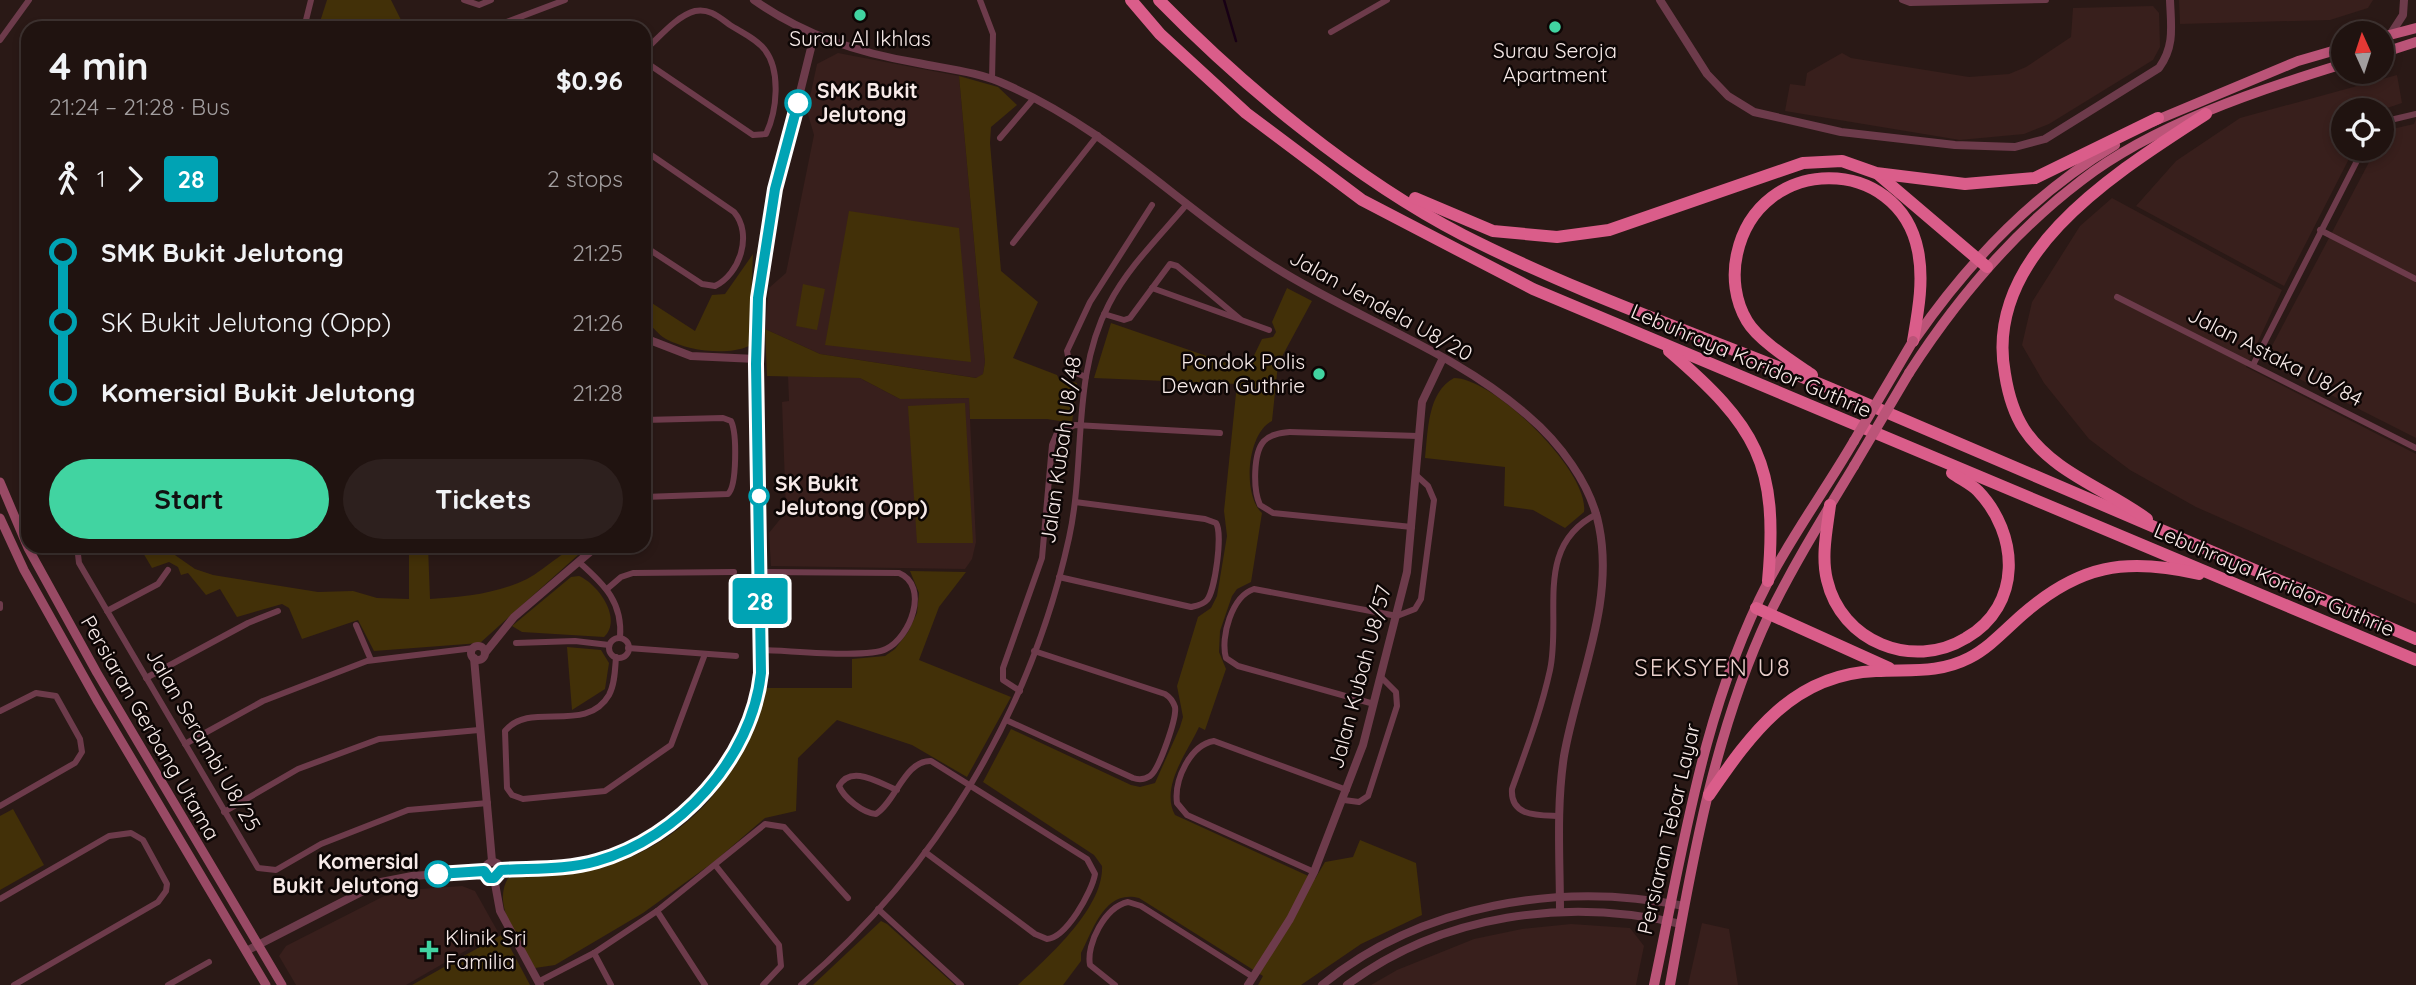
<!DOCTYPE html>
<html lang="en">
<head>
<meta charset="utf-8">
<style>
	body { margin:0; font-family:Quicksand,sans-serif; background:#2d201e; color:#f1f3f6; height:100vh; display:flex; flex-direction:column; font-size:26px; white-space:nowrap }
	* { box-sizing:border-box; margin:0 }
	p { font-size:23px; color:#a29e9f }
	.icon { flex:none; width:38px; height:38px; fill:none; stroke:currentColor; stroke-width:2; stroke-linecap:round; stroke-linejoin:round }
	.map { position:relative; flex:1; overflow:hidden }
	.details { position:absolute; left:21px; top:21px; width:630px; height:532px; display:flex; flex-direction:column; background:#201310; border-radius:21px; box-shadow:0 4px 10px #0003,0 0 0 2px #3d3230 }
	.details>* { flex:none }
	.badge { padding:0 14px; border-radius:5px; font-size:24px; line-height:46px }
	.needle { width:46px; rotate:357deg }
	.controls { position:absolute; left:2331px; top:21px; display:grid; gap:14px }
	.controls a { display:grid; place-items:center; width:63px; height:63px; border-radius:50%; background:#201310; box-shadow:0 4px 10px #0003,0 0 0 2px #3d3230; font-size:35px }
	.map>.badge { position:absolute; translate:-50% -50%; box-shadow:0 0 0 4px #fff }
	.legs { display:flex; align-items:center; gap:10px; height:77px; padding:0 28px; font-size:23px }
	.legs p { margin-inline-start:auto }
	.summary { display:flex; align-items:center; justify-content:space-between; height:119px; padding:0 28px }
	h1 { font-size:38px; font-weight:700; line-height:52px }
	.action { display:flex; gap:14px; margin-top:auto; padding:14px 28px }
	.action a { flex:1; height:80px; border-radius:42px; background:#41d4a1; color:#111; font-size:28px; font-weight:700; line-height:80px; text-align:center }
	.action a+a { background:#2d201e; color:#f1f3f6 }
	ul { padding:0 28px; list-style:none }
	li { display:flex; align-items:center; gap:24px; height:70px; font-size:26px }
	li i { display:grid; place-items:center; width:10px; height:100%; margin:0 9px; background:currentColor }
	li i::after { content:''; width:18px; height:18px; margin:-9px; border:5px solid; border-radius:50%; background:#201310 }
	li p { margin-inline-start:auto }
	li:first-child i { background:linear-gradient(#0000 50%,currentColor 0) }
	li:last-child i { background:linear-gradient(currentColor 50%,#0000 0) }
	.map>svg:first-child { display:block }
	.built { fill:#381f1c }
	.green { fill:#423008 }
	.lines { fill:none; stroke-linecap:round; stroke-linejoin:round }
	.stream { stroke:#180015; stroke-width:2.5 }
	.minor { stroke:#6d3b4b; stroke-width:6 }
	.tertiary { stroke:#6d3b4b; stroke-width:8 }
	.secondary { stroke:#994a65; stroke-width:9 }
	.primary { stroke:#bb5478; stroke-width:10 }
	.motorway { stroke:#da5d8a; stroke-width:12 }
	.primary-bridge { stroke:#bb5478; stroke-width:10 }
	.line-1-casing { stroke:#fff; stroke-width:16 }
	.line-1 { stroke:#00a3b4; stroke-width:10 }
	.poi-dot { fill:#41d4a1; stroke:#0d0605; stroke-width:2.5 }
	.stop-1-dot { fill:#fff; stroke:#00a3b4; stroke-width:3.5 }
	.labels { text-anchor:middle; stroke-width:5; stroke-linejoin:round; paint-order:stroke }
	.poi-label { font-size:21px; fill:#f7eae8; stroke:#0d0605 }
	.stop-label { font-size:21px; font-weight:bold; fill:#f7eae8; stroke:#0d0605; text-anchor:start }
	.street-label { font-size:21px; fill:#f7eae8; stroke:#0d0605 }
	.quarter-label { font-size:24px; letter-spacing:2px; fill:#ebd1cd; stroke:#0d0605 }
</style>
</head>
<body>
<div class="map">
<svg width="2416" height="985" viewBox="0 0 2416 985">
	<rect width="100%" height="100%" fill="#2a1916"/>
	<g class="built">
		<polygon points="2179,0 2373,0 2368,8 2330,20 2180,24"/>
		<polygon points="2153,6 2159,13 2160,47 2153,60 2049,124 2024,134 1960,140 1785,111 1790,84 1805,86 1807,73 1842,53 1851,58 1969,77 2009,74 2026,67 2071,37 2073,8"/>
		<polygon points="838,53 959,76 985,362 983,374 977,378 820,354 765,329 769,288 786,273 814,135 807,111 817,64"/>
		<polygon points="2397,75 2402,103 2381,110 2343,110 2343,149 2354,149 2284,286 2136,206 2176,161 2240,118"/>
		<polygon points="2416,119 2416,438 2264,361 2376,149 2382,149 2383,136 2392,129 2414,124"/>
		<polygon points="2112,198 2282,290 2246,367 2416,454 2416,604 2196,507 2130,470 2089,439 2044,383 2022,345 2032,302 2080,226"/>
		<polygon points="788,376 860,378 900,399 969,398 976,542 972,559 965,569 771,566 769,533 786,512 782,402 789,401"/>
		<polygon points="462,886 475,891 498,932 406,985 296,985 279,956 286,946 394,891"/>
		<polygon points="1702,923 1729,929 1738,985 1688,985"/>
		<polygon points="1571,924 1630,928 1644,946 1636,985 1371,985 1397,970 1474,939 1522,929"/>
	</g>
	<g class="green">
		<polygon points="327,0 391,0 405,28 318,28"/>
		<polygon points="959,76 998,87 1017,105 991,127 990,143 1001,271 1038,302 1013,358 1057,375 1059,379 1077,383 1072,423 1047,419 970,419 969,398 900,399 860,378 767,376 765,329 820,354 976,378 983,374 985,362"/>
		<polygon points="849,211 959,228 971,362 825,345"/>
		<path d="M753,254l-4,92c-22,10 -61,5 -83,-7 -9,-5 -13,-14 -22,-18v-23l51,33 17,-36 13,-1z"/>
		<polygon points="803,284 825,289 817,330 796,326"/>
		<path d="M1287,288l25,13 -34,63 -6,57c-25,12 -30,74 -10,92l-11,69 -14,7 -5,7 -12,35 -1,21 7,17 -21,61 -6,-3c-12,26 -39,60 -24,88l140,64 10,-17 28,-5 7,-17 56,23 6,52 -61,29 -60,41h-43l5,-9 -124,-78c-34,-9 -45,30 -58,55v8l-18,24h-45c29,-27 86,-77 84,-119l-8,-11 -111,-73 28,-53 120,56 9,2 15,-4 25,-56 3,-10 -6,-31 21,-69 13,-9 6,-12 10,-60 -3,-25 13,-127 -143,-6 17,-55 136,47 15,-31 11,-2 3,-5 -4,-10z"/>
		<path d="M1454,378c40,0 136,94 130,134l-19,16 -32,-18 -29,-4 1,-39 -80,-9c3,-25 2,-66 29,-80z"/>
		<polygon points="965,403 973,543 917,543 908,406"/>
		<path d="M139,546h23l33,23 18,6 105,17 35,-1 24,7 32,1v-53h19l2,53c33,-2 66,-5 97,-20 21,-11 38,-33 61,-33l-108,97 -106,8 -16,-31 -56,19 -13,-31 -7,-4 -45,13 -17,-28 -14,6 -18,-22 -7,2 -3,-8 -9,-5 -17,6z"/>
		<path d="M910,571l56,1 -27,35 -20,53 92,37 -44,80 -55,-32 -75,-25 -39,38 -2,53 -31,7 -50,43 -72,52 -88,52 -20,3c-14,-25 -44,-61 -27,-90 25,-2 51,-2 75,-6 59,-11 121,-51 149,-105 13,-25 22,-52 31,-79h89v-29l33,-3 10,-7 13,-17 9,-19 2,-20z"/>
		<path d="M579,576c19,8 44,43 25,61l-82,-5 -10,-6 59,-49z"/>
		<polygon points="567,647 601,650 609,663 605,689 572,710"/>
		<polygon points="13,809 44,865 0,890 0,816"/>
		<polygon points="881,921 887,924 955,985 813,985"/>
		<polygon points="503,934 530,985 412,985"/>
	</g>
	<g class="lines">
		<polyline class="stream" points="1224,0 1236,41"/>
		<g class="minor">
			<polyline points="464,0 479,5 491,0"/>
			<polyline points="980,0 993,34 992,79"/>
			<polyline points="1902,0 1910,3 2046,0"/>
			<polyline points="304,28 311,0"/>
			<polyline points="491,28 565,0"/>
			<polyline points="1331,32 1387,0"/>
			<polyline points="0,40 29,0"/>
			<path d="M644,51c14,-12 32,-35 51,-40 14,-3 24,6 35,14 11,7 27,14 35,25 16,21 12,61 1,84l-13,1 -109,-74"/>
			<polyline points="2382,122 2416,114"/>
			<polyline points="1000,138 1034,98"/>
			<path d="M644,150l90,62c19,22 6,62 -19,74l-13,-2 -58,-38"/>
			<polyline points="2320,230 2416,279"/>
			<polyline points="1013,243 1098,135"/>
			<polyline points="1152,288 1269,330"/>
			<polyline points="2117,297 2416,448"/>
			<polyline points="1104,314 1124,320 1130,318 1170,264 1177,266 1240,319"/>
			<polyline points="2253,365 2363,149"/>
			<polyline points="1086,377 1071,371 1067,351 1090,302 1152,205"/>
			<path d="M644,420l79,-2 8,3c6,12 6,65 -3,73l-84,3"/>
			<path d="M1412,527l-139,-14 -13,-8c-7,-15 -7,-52 4,-64 7,-7 17,-8 26,-9l128,4"/>
			<polyline points="77,546 79,563 258,868 276,870 321,844 408,810 488,803"/>
			<path d="M580,563c25,22 43,40 40,75"/>
			<path d="M760,572l139,1c31,13 11,65 -13,76 -19,10 -100,1 -125,1"/>
			<path d="M1059,577l132,30c5,-1 12,-2 16,-7 8,-9 16,-67 9,-77l-11,-4 -130,-17"/>
			<polyline points="607,589 621,577 633,573 734,572"/>
			<polyline points="0,604 0,608"/>
			<polyline points="107,611 158,584 168,570"/>
			<polyline points="356,625 371,660"/>
			<circle cx="619" cy="648" r="10"/>
			<polyline points="516,643 575,641 609,645"/>
			<polyline points="628,648 736,656"/>
			<path d="M616,657c-1,12 -1,27 -7,38 -23,40 -79,5 -104,36l2,57 5,7 11,4 82,-8 66,-46 34,-91"/>
			<polyline points="146,678 248,623 278,611"/>
			<polyline points="1020,691 1003,680 1003,668 1042,558 1052,445 1057,433 1075,425 1220,433"/>
			<path d="M1374,704l-136,-38 -12,-8c-6,-21 6,-62 28,-69l143,27 18,-7 6,-10 13,-99 -6,-14 -11,-10"/>
			<polyline points="0,711 36,693 56,696 80,739 82,752 75,763 0,806"/>
			<path d="M1006,720l127,58c6,2 11,2 17,-2 9,-6 27,-58 25,-69 -2,-6 -5,-10 -10,-13l-131,-43"/>
			<polyline points="185,744 263,701 367,661 474,648"/>
			<path d="M897,790c-18,-7 -46,-26 -58,-4 5,12 24,27 37,28 20,-13 29,-54 55,-53l156,98 8,15c-3,18 -29,64 -48,65l-12,-5 -110,-82"/>
			<polyline points="1344,800 1359,802 1368,796 1397,706 1396,692 1382,678"/>
			<polyline points="224,812 298,769 379,739 479,730"/>
			<path d="M1559,816c-21,-1 -49,1 -47,-27 14,-39 29,-78 38,-119 12,-56 -17,-124 47,-156"/>
			<polyline points="716,866 779,945 781,966 763,985"/>
			<path d="M1314,872l-127,-57 -10,-12c-3,-23 13,-58 37,-62l133,49"/>
			<polyline points="0,899 109,836 131,833 143,840 167,884 166,891 158,902 14,985"/>
			<polyline points="878,909 961,985"/>
			<polyline points="657,911 705,985"/>
			<polyline points="594,953 611,985"/>
			<polyline points="538,982 594,953 657,911 765,824 784,827 848,898"/>
			<polyline points="168,985 209,962"/>
			<path d="M801,985c135,-115 230,-274 268,-447 17,-77 2,-162 40,-234 19,-37 52,-69 78,-100"/>
			<path d="M1115,985l-25,-20c-4,-21 15,-58 38,-63l13,4 112,71"/>
		</g>
		<g class="tertiary">
			<path d="M754,0c50,35 104,53 164,63 30,6 61,9 89,22 103,45 175,124 269,183 81,51 178,83 251,147 32,27 64,69 72,111 16,78 -22,155 -35,230 -8,52 -4,104 -4,156"/>
			<path d="M1660,0l47,74 21,22 26,16 87,20 114,13 60,2 30,-8 114,-71c16,-22 12,-42 11,-68"/>
			<polyline points="2390,35 2403,15 2404,0"/>
			<polyline points="647,339 691,356 756,359"/>
			<circle cx="478" cy="653" r="7"/>
			<polyline points="485,653 514,617 597,546"/>
			<polyline points="474,658 492,861"/>
			<circle cx="493" cy="870" r="8"/>
			<path d="M501,870c32,-2 65,0 96,-9 82,-24 155,-102 164,-188l-5,-314 2,-61 13,-89 43,-173"/>
			<polyline points="494,878 500,911 540,985"/>
			<polyline points="246,951 381,882 412,876 484,871"/>
			<polyline points="1248,985 1290,919 1314,872 1363,745 1407,572 1422,402 1442,360"/>
			<path d="M1322,985c99,-81 239,-104 362,-79"/>
			<path d="M1347,985c95,-71 220,-88 334,-61"/>
		</g>
		<g class="secondary">
			<polyline points="0,482 28,548 97,673 282,985"/>
			<polyline points="0,518 24,570 98,702 266,985"/>
		</g>
		<g class="primary">
			<polyline points="2382,37 2416,28"/>
			<polyline points="2382,53 2416,42"/>
			<polyline points="2152,122 2298,61 2343,48"/>
			<path d="M1915,339c54,-78 118,-145 200,-194"/>
			<path d="M1909,373c47,-73 103,-140 173,-193 71,-55 176,-90 261,-116"/>
			<path d="M1654,985c29,-136 49,-277 114,-403 25,-48 58,-93 86,-141"/>
			<path d="M1670,985c22,-125 45,-255 99,-370 25,-51 56,-101 85,-149"/>
		</g>
		<g class="motorway">
			<polyline points="1131,0 1160,34 1246,113 1362,200 1533,289 2416,660"/>
			<path d="M1159,0c85,87 196,179 304,235 118,60 246,103 369,154 195,82 389,167 584,250"/>
			<polyline points="1879,175 1987,267"/>
			<polyline points="1415,198 1493,231 1557,237 1609,230 1803,163 1842,161 1876,173 1965,184 2035,178 2158,118"/>
			<path d="M1669,351c87,75 110,112 99,230"/>
			<path d="M1812,375c-19,-13 -54,-35 -65,-54 -12,-20 -15,-45 -10,-67 22,-101 162,-100 181,-3 6,30 0,61 -5,90"/>
			<path d="M1830,505c-3,24 -9,51 -3,75 14,61 85,91 139,58 57,-33 53,-104 12,-147 -7,-7 -18,-12 -26,-18"/>
			<path d="M2147,519c-40,-30 -94,-46 -123,-90 -11,-17 -16,-36 -19,-55 -23,-121 115,-204 201,-260"/>
			<polyline points="1756,608 1889,668"/>
			<path d="M1709,795c42,-61 84,-121 167,-124 33,-2 62,3 93,-13 20,-10 37,-29 53,-43 57,-50 103,-58 177,-41"/>
		</g>
		<g class="primary-bridge">
			<polyline points="1854,441 1913,341"/>
			<polyline points="1854,466 1909,373"/>
		</g>
	</g>
	<g class="lines">
		<g class="line-1-casing">
			<path id="line-1" d="M438,874l46,-3 5,7h5l7,-8c32,-2 65,0 96,-9 82,-23 155,-103 164,-188l-5,-309 2,-66 17,-109 23,-86"/>
		</g>
		<use href="#line-1" class="line-1"/>
	</g>
	<g class="poi-dot">
		<circle cx="860" cy="15" r="7"/>
		<circle cx="1555" cy="27" r="7"/>
		<circle cx="1319" cy="374" r="7"/>
		<path d="M425.5 939.5h7v7h7v7h-7v7h-7v-7h-7v-7h7z"/>
	</g>
	<g class="stop-1-dot">
		<circle cx="798" cy="103" r="12"/>
		<circle cx="759" cy="496" r="9"/>
		<circle cx="438" cy="874" r="12"/>
	</g>
	<g class="labels">
		<g class="poi-label">
			<text x="860" y="46">Surau Al Ikhlas</text>
			<text x="1555" y="58">Surau Seroja<tspan x="1555" dy="24">Apartment</tspan></text>
			<text x="1305" y="369" text-anchor="end">Pondok Polis<tspan x="1305" dy="24">Dewan Guthrie</tspan></text>
			<text x="445" y="945" text-anchor="start">Klinik Sri<tspan x="445" dy="24">Familia</tspan></text>
		</g>
		<g class="stop-label">
			<text x="817" y="98">SMK Bukit<tspan x="817" dy="24">Jelutong</tspan></text>
			<text x="775" y="491">SK Bukit<tspan x="775" dy="24">Jelutong (Opp)</tspan></text>
			<text x="419" y="869" text-anchor="end">Komersial<tspan x="419" dy="24">Bukit Jelutong</tspan></text>
		</g>
		<g class="street-label">
			<text transform="translate(1381 306) rotate(29)" y="7">Jalan Jendela U8/20</text>
			<text transform="translate(2275 357) rotate(27)" y="7">Jalan Astaka U8/84</text>
			<text transform="translate(1751 361) rotate(23)" y="7">Lebuhraya Koridor Guthrie</text>
			<text transform="translate(1061 450) rotate(-82)" y="7">Jalan Kubah U8/48</text>
			<text transform="translate(2274 580) rotate(23)" y="7">Lebuhraya Koridor Guthrie</text>
			<text transform="translate(1360 677) rotate(-75)" y="7">Jalan Kubah U8/57</text>
			<text transform="translate(150 728) rotate(60)" y="7">Persiaran Gerbang Utama</text>
			<text transform="translate(203 740) rotate(60)" y="7">Jalan Serambi U8/25</text>
			<text transform="translate(1669 829) rotate(-77)" y="7">Persiaran Tebar Layar</text>
		</g>
		<g class="quarter-label">
			<text x="1713" y="676">SEKSYEN U8</text>
		</g>
	</g>
</svg>
<div class="controls">
<a><svg class="needle" viewBox="-14 -14 28 28"><path d="M0-13l5 13h-10z" fill="#e53935"/><path d="M0 13l5-13h-10z" fill="#a29e9f"/></svg></a>
<a><svg class="icon" aria-label="locate" viewBox="0 0 24 24"><circle cx="12" cy="12" r="6"/><path d="M12 2v4M12 18v4M2 12h4M18 12h4"/></svg></a>
</div>
<b class="badge" style="left:760px;top:601px;background:#00a3b4;color:#fff">28</b>
<section class="details">
<div class="summary"><div><h1>4 min</h1><p>21:24 – 21:28 · Bus</p></div><b>$0.96</b></div>
<div class="legs"><svg class="icon" aria-label="walk" viewBox="0 0 24 24"><circle cx="13" cy="4" r="2"/><path d="M13 8l-2 6 4 7M11 14l-3 7M7 12l3-4h3l4 4"/></svg>1<svg class="icon" aria-label="forward" viewBox="0 0 24 24"><path d="M9 5l7 7-7 7"/></svg><b class="badge" style="background:#00a3b4;color:#fff">28</b><p>2 stops</p></div>
<ul>
<li><i style="color:#00a3b4"></i><b>SMK Bukit Jelutong</b><p>21:25</p></li>
<li><i style="color:#00a3b4"></i><span>SK Bukit Jelutong (Opp)</span><p>21:26</p></li>
<li><i style="color:#00a3b4"></i><b>Komersial Bukit Jelutong</b><p>21:28</p></li>
</ul>
<div class="action"><a>Start</a><a>Tickets</a></div>
</section>
</div>
</body>
</html>
